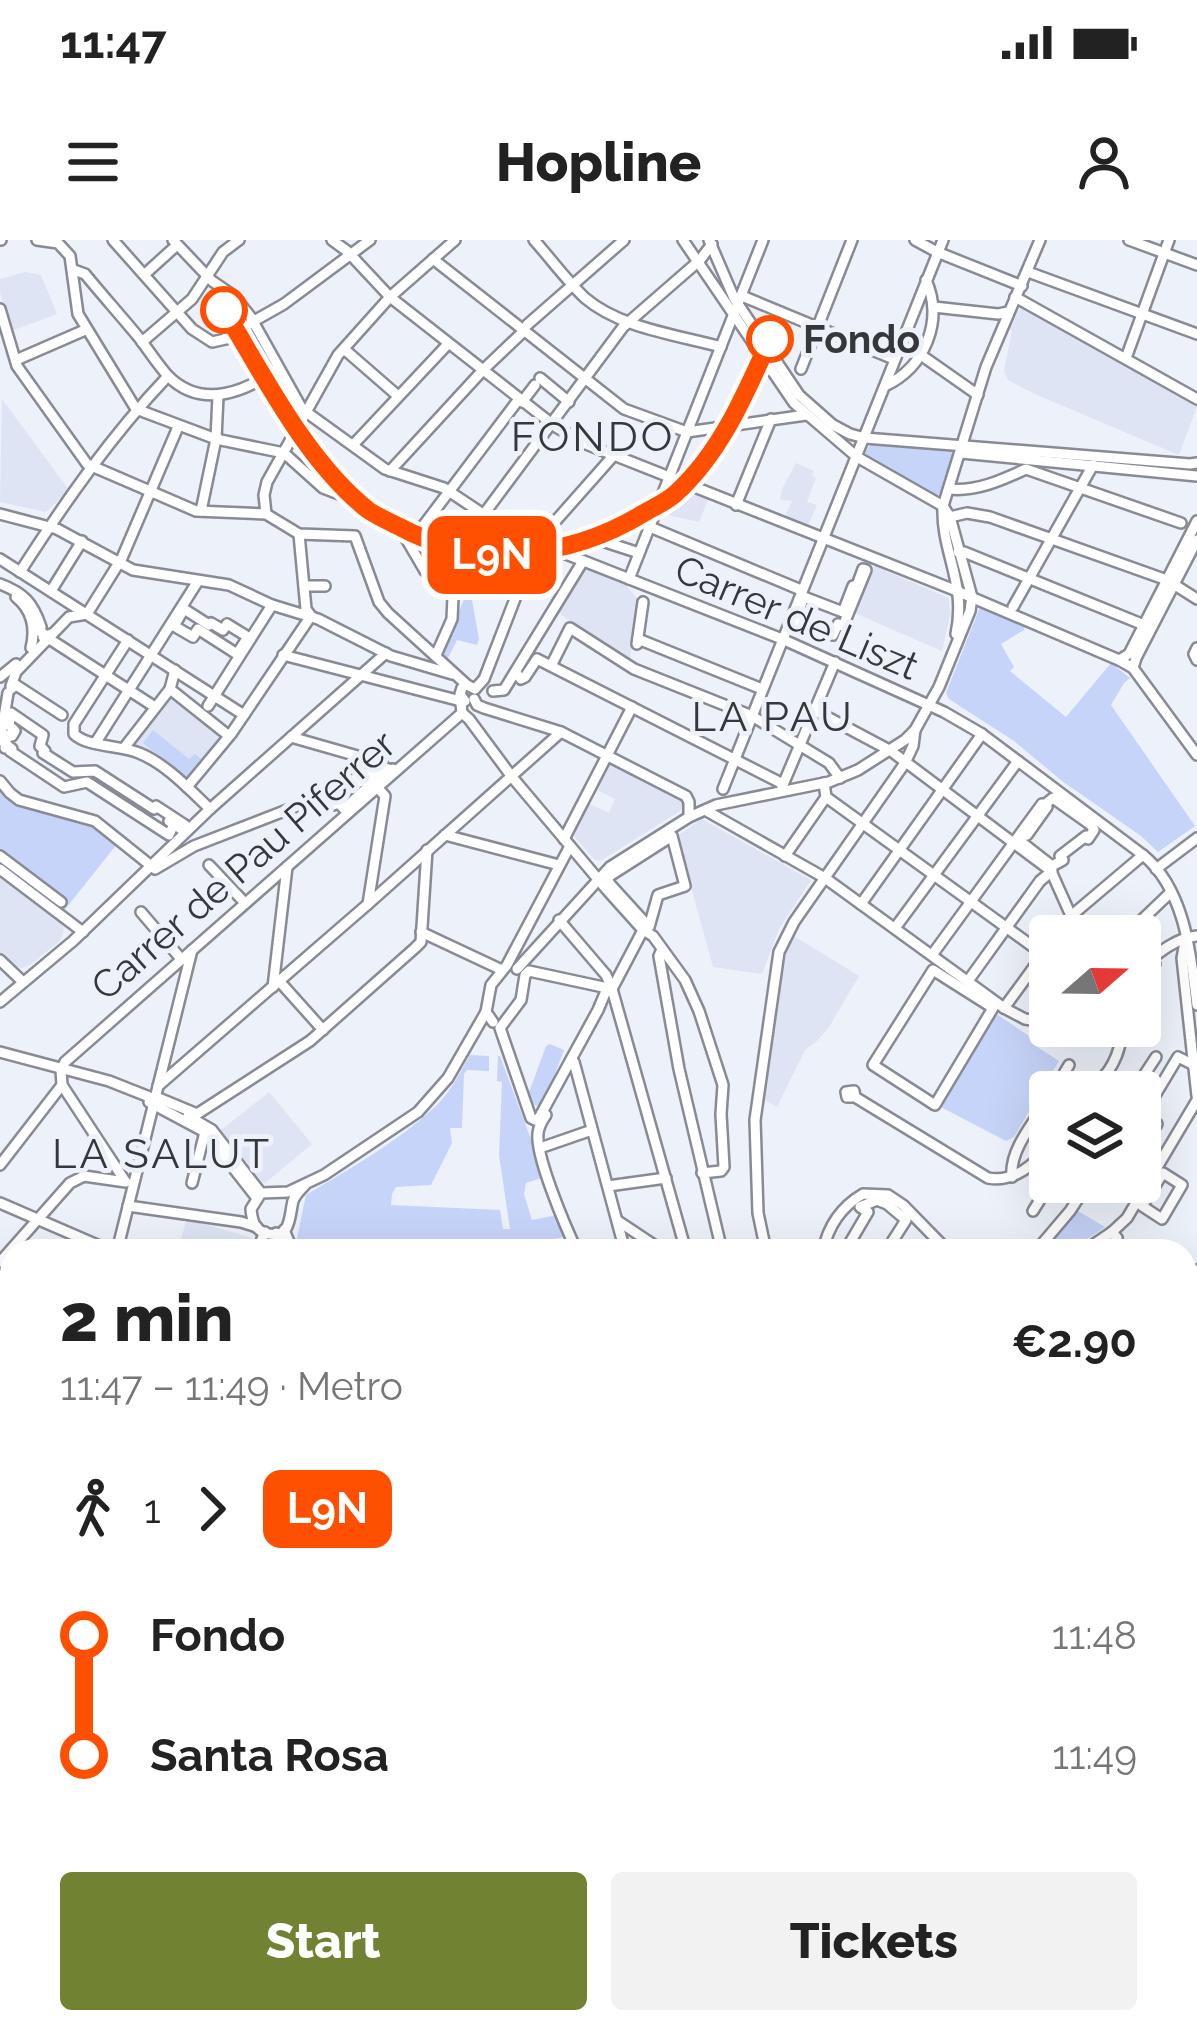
<!DOCTYPE html>
<html lang="en">
<head>
<meta charset="utf-8">
<style>
	body { margin:0; font-family:Raleway,sans-serif; background:#f2f2f2; color:#222; height:100vh; display:flex; flex-direction:column; font-size:45px; white-space:nowrap }
	* { box-sizing:border-box; margin:0 }
	p { font-size:39px; color:#767676 }
	.icon { flex:none; width:66px; height:66px; fill:none; stroke:currentColor; stroke-width:2; stroke-linecap:round; stroke-linejoin:round }
	.map { position:relative; flex:1; overflow:hidden }
	.sheet { position:absolute; left:0px; top:999px; width:1197px; height:795px; display:flex; flex-direction:column; background:#fff; border-radius:36px 36px 0 0; box-shadow:0 12px 48px #0002 }
	.sheet>* { flex:none }
	.badge { padding:0 24px; border-radius:18px; font-size:42px; line-height:78px }
	.needle { width:78px; rotate:70deg }
	.tools { position:absolute; left:1029px; top:675px; display:grid; gap:24px }
	.tools a { display:grid; place-items:center; width:132px; height:132px; border-radius:12px; background:#fff; box-shadow:0 12px 48px #0002; font-size:60px }
	.map>.badge { position:absolute; translate:-50% -50%; box-shadow:0 0 0 6px #fff }
	.legs { display:flex; align-items:center; gap:18px; height:132px; padding:0 60px; font-size:39px }
	.legs p { margin-inline-start:auto }
	.headline { display:flex; align-items:center; justify-content:space-between; height:204px; padding:0 60px }
	h1 { font-size:66px; font-weight:800; line-height:90px }
	.primary-button { display:flex; gap:24px; margin-top:auto; padding:24px 60px }
	.primary-button a { flex:1; height:138px; border-radius:12px; background:#718232; color:#fff; font-size:48px; font-weight:800; line-height:138px; text-align:center }
	.primary-button a+a { background:#f2f2f2; color:#222 }
	ul { padding:0 60px; list-style:none }
	li { display:flex; align-items:center; gap:42px; height:120px; font-size:45px }
	li i { display:grid; place-items:center; width:18px; height:100%; margin:0 15px; background:currentColor }
	li i::after { content:''; width:30px; height:30px; margin:-15px; border:9px solid; border-radius:50%; background:#fff }
	li p { margin-inline-start:auto }
	li:first-child i { background:linear-gradient(#0000 50%,currentColor 0) }
	li:last-child i { background:linear-gradient(currentColor 50%,#0000 0) }
	.status { display:flex; justify-content:space-between; align-items:center; height:84px; padding:0 60px; background:#fff; direction:ltr }
	.status svg { height:33px; fill:currentColor }
	header { display:flex; justify-content:space-between; align-items:center; height:156px; padding:0 60px; background:#fff; font-size:54px; font-weight:800 }
	.map>svg:first-child { display:block }
	.built { fill:#dee4f4 }
	.green { fill:#c7d4f9 }
	.lines { fill:none; stroke-linecap:round; stroke-linejoin:round }
	.minor-casing { stroke:#888b94; stroke-width:14 }
	.major-casing { stroke:#888b94; stroke-width:16 }
	.highway-casing { stroke:#888b94; stroke-width:20 }
	.minor { stroke:#fff; stroke-width:9 }
	.major { stroke:#fff; stroke-width:12 }
	.highway { stroke:#fff; stroke-width:15 }
	.tram { stroke:#9a9da4; stroke-width:3 }
	.line-1-casing { stroke:#fff; stroke-width:27 }
	.line-1 { stroke:#fe5000; stroke-width:18 }
	.stop-1-dot { fill:#fff; stroke:#fe5000; stroke-width:6 }
	.labels { text-anchor:middle; stroke-width:10; stroke-linejoin:round; paint-order:stroke }
	.stop-label { font-size:39px; font-weight:bold; fill:#36373b; stroke:#edf1fa; text-anchor:start }
	.street-label { font-size:39px; fill:#36373b; stroke:#edf1fa }
	.neighbourhood-label { font-size:42px; letter-spacing:3px; fill:#36373b; stroke:#edf1fa }
</style>
</head>
<body>
<div class="status"><b>11:47</b><svg viewBox="0 0 49 12"><path d="M0 12V9h3v3zM5 12V6h3v6zM10 12V3h3v9zM15 12V0h3v12zM26 1h20v11H26zM47 4h2v5h-2z"/></svg></div>
<header><svg class="icon" aria-label="menu" viewBox="0 0 24 24"><path d="M4 6h16M4 12h16M4 18h16"/></svg>Hopline<svg class="icon" aria-label="person" viewBox="0 0 24 24"><circle cx="12" cy="8" r="4"/><path d="M4 21q1-7 8-7t8 7"/></svg></header>
<div class="map">
<svg width="1197" height="1793" viewBox="0 0 1197 1793">
	<rect width="100%" height="100%" fill="#edf1fa"/>
	<g class="built">
		<polygon points="25,32 41,35 57,74 11,91 0,52 0,39"/>
		<polygon points="1022,69 1197,167 1179,215 1037,155 1008,140 1004,131 1012,91 1010,89 1019,70"/>
		<polygon points="2,159 69,250 46,272 0,262"/>
		<polygon points="796,223 814,231 812,236 816,238 807,262 817,265 807,288 784,279 792,261 780,260 782,249"/>
		<polygon points="673,243 709,257 699,282 659,273 670,244"/>
		<polygon points="875,324 886,328 886,331 949,358 950,376 942,411 850,371 866,330 872,332"/>
		<polygon points="585,328 623,342 639,361 630,418 622,417 557,372"/>
		<polygon points="174,458 217,491 218,503 187,541 157,516 131,504 164,460"/>
		<polygon points="609,521 679,557 684,563 680,571 600,621 595,620 572,594 588,563 609,573 615,559 595,549"/>
		<polygon points="702,579 811,640 779,689 762,734 713,727 677,596"/>
		<polygon points="0,635 60,681 64,690 60,701 30,725 22,728 12,725 0,714"/>
		<polygon points="794,696 859,736 829,787 817,801 805,810 777,867 765,860 766,852 781,739 788,707"/>
		<polygon points="269,852 312,904 264,944 221,890"/>
		<polygon points="187,979 252,998 248,1011 177,1011"/>
	</g>
	<g class="green">
		<polygon points="871,203 954,211 941,254 937,255 867,217 865,213"/>
		<polygon points="465,357 472,360 479,399 477,405 457,400 447,420 441,414"/>
		<polygon points="980,367 1025,386 1024,390 1001,404 1014,427 1010,431 1066,477 1111,423 1130,438 1124,443 1111,465 1195,586 1158,612 1141,596 1062,541 1014,501 949,459 946,453"/>
		<polygon points="153,490 189,519 195,514 203,520 188,539 143,503"/>
		<polygon points="0,551 22,566 90,585 117,604 63,672 0,625"/>
		<polygon points="992,771 1029,796 1031,803 1059,821 1014,897 1006,901 937,865"/>
		<polygon points="550,804 564,810 542,868 528,862 527,858 546,806"/>
		<path d="M470,815l19,1v15l-22,-1 -3,4 -2,54h-12l2,15 -21,42 -35,2 -4,7 -1,11 109,5 3,19h7l-11,-74 3,-73 -5,-1 1,-25h2l45,121 -19,6 -2,11 8,26 25,-5 9,22 -14,2 1,12h-252l-4,-13 9,-43c45,-27 95,-55 133,-92 13,-14 22,-32 31,-48z"/>
		<path d="M1078,971l27,16c-22,16 -38,24 -65,24z"/>
	</g>
	<g class="lines">
		<g class="minor-casing">
			<g id="minor">
				<polyline points="0,0 1,0"/>
				<polyline points="37,0 58,3 70,16 78,74 136,169 216,199 284,213 323,248 373,267 519,349"/>
				<polyline points="113,0 192,89 212,102 230,98 254,81 284,64 370,0"/>
				<path d="M173,0l39,41 22,15 16,20 52,93 83,60 59,19 66,44 272,107 162,73 38,22 161,121c42,34 48,100 54,150"/>
				<polyline points="332,0 347,11 390,57 556,187 586,204 952,349 1119,420 1133,428 1197,515"/>
				<path d="M534,0c17,19 33,41 51,58 35,30 92,37 136,49"/>
				<polyline points="683,0 794,163 857,217 943,266"/>
				<polyline points="709,0 734,58 799,155 833,185 850,194 865,198 1190,224 1197,223"/>
				<polyline points="915,0 937,12 1022,46"/>
				<polyline points="1129,0 1197,25"/>
				<polyline points="433,19 624,169 687,192 806,175"/>
				<path d="M74,30l11,4c18,22 37,43 55,65 9,12 18,26 28,37 34,34 78,16 110,-8"/>
				<polyline points="1028,32 1197,94"/>
				<polyline points="145,34 177,5"/>
				<polyline points="742,56 894,119"/>
				<polyline points="1015,57 1197,159"/>
				<polyline points="934,67 998,74 1008,72"/>
				<polyline points="0,69 17,126 87,224 196,271 266,274 299,294 355,296 379,362 388,373 467,445 475,449"/>
				<polyline points="527,85 624,0"/>
				<polyline points="142,102 192,59 223,12 239,0"/>
				<polyline points="344,109 398,156"/>
				<polyline points="921,115 978,155"/>
				<polyline points="1126,118 1169,0"/>
				<polyline points="16,120 85,90"/>
				<polyline points="801,129 852,0"/>
				<polyline points="540,138 569,162"/>
				<path d="M885,146c40,-19 59,-65 41,-106"/>
				<polyline points="522,162 535,145"/>
				<polyline points="353,205 448,104"/>
				<polyline points="961,213 1197,236"/>
				<polyline points="390,231 483,130 525,90"/>
				<path d="M949,249c27,3 53,-9 77,-20l155,54"/>
				<polyline points="736,265 771,179"/>
				<polyline points="201,271 216,199 218,156"/>
				<polyline points="0,274 57,289 133,330 229,345 272,365 318,379 391,416 452,434"/>
				<polyline points="266,274 264,255 267,242 338,115 390,57 455,0"/>
				<polyline points="484,274 623,87 700,20 712,4"/>
				<polyline points="950,277 967,273 990,277 1167,340 1197,359"/>
				<polyline points="398,285 425,331 450,348 453,357 452,379 436,415"/>
				<polyline points="650,287 801,350"/>
				<polyline points="299,294 306,369 311,376"/>
				<polyline points="417,294 519,159"/>
				<polyline points="593,298 639,313"/>
				<polyline points="958,312 964,312 1144,385"/>
				<polyline points="0,319 244,475"/>
				<polygon points="863,329 866,330 843,386 838,384 833,395 795,380 804,357 843,372 853,346 856,348"/>
				<path d="M20,332c45,-70 91,-136 148,-196"/>
				<polyline points="629,339 763,0"/>
				<path d="M0,344c24,9 33,19 41,43l-3,3 9,6 4,-2"/>
				<polyline points="304,346 325,346"/>
				<polyline points="51,351 82,301"/>
				<path d="M16,357c16,13 20,31 15,51"/>
				<polyline points="1013,367 1093,225"/>
				<polygon points="184,369 209,385 211,383 223,390 227,384 248,397 237,414 198,389 193,397 174,386"/>
				<path d="M956,394c11,-51 -15,-82 -13,-128l43,-139 54,-127"/>
				<polyline points="43,397 51,400 155,467"/>
				<polyline points="638,399 762,449"/>
				<path d="M128,400l-54,84v10c13,13 46,11 65,19 27,11 50,36 71,56"/>
				<polyline points="637,404 643,362"/>
				<polyline points="1197,408 1194,414 1197,420"/>
				<polyline points="283,415 457,460 462,459"/>
				<polyline points="1119,420 1129,414 1197,281"/>
				<polyline points="551,426 570,388 634,429 752,476 829,523 840,538"/>
				<polyline points="1133,428 1136,418 1197,300"/>
				<polyline points="516,433 521,439 525,437 537,419 783,544"/>
				<polyline points="0,437 16,424"/>
				<polyline points="11,446 16,432 69,377 87,374 122,318 178,187"/>
				<polyline points="11,449 16,445 62,475"/>
				<polyline points="170,449 229,496"/>
				<polyline points="475,449 484,439 537,302 614,215"/>
				<polyline points="493,451 504,450 583,321"/>
				<polyline points="474,459 477,465 484,468 561,492 686,556 689,562 689,577"/>
				<polyline points="208,466 272,365"/>
				<polyline points="814,470 891,511 1051,631 1080,696"/>
				<polygon points="11,473 43,495 40,506 45,511 43,513 73,532 95,531 154,569 156,566 185,585 181,589 169,581 174,584 169,595 87,542 64,547 10,511 12,509 7,505 5,508 7,495 12,496 15,491 9,485"/>
				<polyline points="462,473 469,479 512,537 608,651 643,690 653,696 685,740 699,771 723,845 721,874 724,927 721,931 702,933"/>
				<polyline points="291,497 382,523"/>
				<polyline points="0,501 8,453"/>
				<polyline points="96,502 198,341"/>
				<polyline points="124,508 170,449 175,430"/>
				<polygon points="375,525 392,530 372,548 370,545 344,569 339,563 333,565 327,550 376,531"/>
				<polyline points="0,541 10,553 19,560 95,581 155,629 194,606 393,529"/>
				<polyline points="824,543 826,557 1050,719"/>
				<polyline points="187,547 231,494 311,376"/>
				<polyline points="782,547 835,422"/>
				<polyline points="723,549 943,0"/>
				<polygon points="1053,558 1091,585 1094,590 1088,599 1086,596 1060,616 1063,620 1052,626 1020,601 1024,593 1027,595 1047,567 1044,565"/>
				<polyline points="705,570 825,638 1004,768 1025,779 1050,783"/>
				<polyline points="445,595 559,625"/>
				<polygon points="672,596 685,646 658,655 649,687 609,643 608,637"/>
				<polyline points="564,599 632,467"/>
				<polyline points="0,616 61,662"/>
				<polyline points="785,616 826,557"/>
				<polyline points="209,625 245,663"/>
				<polyline points="0,629 83,692"/>
				<polyline points="1156,629 1197,598"/>
				<polyline points="368,664 385,556 377,547"/>
				<polyline points="861,664 982,494"/>
				<polyline points="141,672 182,720"/>
				<polyline points="559,680 606,735 612,749 686,1011"/>
				<polyline points="895,688 1018,521"/>
				<polyline points="421,692 502,730"/>
				<polyline points="1057,696 1071,676 1143,615"/>
				<polyline points="1125,696 1171,652"/>
				<polyline points="1186,697 1182,718 1197,856"/>
				<polyline points="662,709 659,716 679,829 722,1011"/>
				<polyline points="932,715 1042,564"/>
				<polyline points="0,720 23,742"/>
				<path d="M1140,728c17,-14 35,-30 57,-32"/>
				<polyline points="517,729 610,627 689,577 716,565 829,542 858,530 905,500 915,490 939,447 970,371 972,357 950,277 943,266"/>
				<polygon points="933,730 993,768 935,865 873,825"/>
				<polygon points="529,731 603,747 606,751 598,770 539,878 535,880 531,878 500,788 521,760 525,735"/>
				<polyline points="1140,736 1155,724"/>
				<polyline points="968,741 1040,641 1052,631"/>
				<polyline points="280,742 323,790"/>
				<polyline points="273,747 287,627"/>
				<polyline points="612,749 643,690"/>
				<polyline points="0,762 73,701 210,569 386,413"/>
				<polyline points="1004,768 1050,705"/>
				<polyline points="493,782 486,772 491,745 507,725 570,606"/>
				<polyline points="0,812 109,841 157,860"/>
				<polyline points="574,822 625,1011"/>
				<polyline points="62,845 125,941"/>
				<polyline points="158,846 368,664 561,492"/>
				<polyline points="1053,852 1069,825"/>
				<path d="M1081,852c5,-4 12,-6 17,-10 15,-12 27,-39 21,-56"/>
				<polyline points="1133,852 1156,817"/>
				<polyline points="156,857 197,874 310,801 415,708 421,702 427,610"/>
				<path d="M855,857l-1,-6 -8,1 1,5h8l133,81c25,5 48,-14 62,-33"/>
				<polyline points="149,862 205,892 256,957"/>
				<polyline points="1140,874 1151,862 1178,817 1194,825"/>
				<path d="M546,875c-4,6 -7,10 -8,18 -3,23 28,95 39,118"/>
				<polyline points="188,876 212,890 261,953"/>
				<polyline points="540,908 592,890"/>
				<polyline points="1140,911 1157,884"/>
				<polyline points="0,925 62,845 61,830 65,822 462,473 461,464 465,461 460,454 462,448"/>
				<polygon points="1163,933 1182,945 1162,979 1142,966"/>
				<path d="M1012,937c-3,-28 24,-57 38,-80"/>
				<polyline points="192,943 205,892"/>
				<path d="M305,945c-5,5 -10,10 -12,16 -4,15 -1,40 -28,32 -11,-4 -13,-13 -14,-24l10,-16 27,-1 36,-17 94,-63 30,-34 38,-66"/>
				<polyline points="608,946 666,938"/>
				<polyline points="1117,948 1121,942"/>
				<polyline points="0,963 111,1011"/>
				<polyline points="128,966 241,982 257,987"/>
				<polyline points="1033,971 1051,942"/>
				<polyline points="618,981 663,1011"/>
				<polyline points="284,990 293,1011"/>
				<polyline points="276,993 284,1011"/>
				<polyline points="117,1011 192,710"/>
				<polyline points="257,1011 265,992"/>
				<polyline points="766,1011 758,973 755,880 779,712 794,682 905,523 913,506 915,490"/>
				<path d="M823,1011c5,-25 18,-44 40,-57l25,1 15,10 45,46"/>
				<polyline points="845,1011 868,972 860,967 877,960 887,964 906,980 892,1002 907,1011"/>
				<polyline points="1036,1011 1070,971 1089,942"/>
				<polyline points="1084,1011 1112,992 1127,978 1197,860"/>
				<polyline points="1108,1011 1117,998 1112,992"/>
				<polyline points="0,1022 70,943 84,936 126,942"/>
				<polyline points="0,1035 12,1040"/>
				<polyline points="1185,1042 1197,1030"/>
				<polyline points="1185,1057 1197,1052"/>
				<polyline points="1185,1084 1197,1082"/>
				<polyline points="0,1109 12,1115"/>
				<polyline points="1185,1162 1197,1152"/>
				<polyline points="0,1186 12,1189"/>
				<polyline points="1185,1219 1197,1205"/>
				<polyline points="0,1231 12,1234"/>
				<polyline points="1185,1235 1197,1245"/>
				<polyline points="1185,1303 1197,1289"/>
				<polyline points="1186,1371 1197,1358"/>
				<polyline points="0,1374 12,1347"/>
				<polyline points="0,1393 12,1413"/>
				<polyline points="1185,1406 1197,1402"/>
				<polyline points="1185,1449 1197,1446"/>
				<polyline points="1185,1504 1197,1500"/>
				<polyline points="0,1543 12,1547"/>
				<polyline points="0,1560 12,1565"/>
				<polyline points="1185,1566 1192,1578"/>
				<polyline points="0,1650 12,1655"/>
				<polyline points="1185,1686 1197,1680"/>
				<polyline points="0,1692 12,1656"/>
				<polyline points="1185,1752 1197,1729"/>
				<polyline points="208,1782 230,1793"/>
				<polyline points="325,1782 353,1793"/>
				<polyline points="542,1782 569,1793"/>
				<polyline points="562,1782 586,1793"/>
				<polyline points="590,1782 598,1785 599,1782"/>
				<polyline points="616,1782 611,1790 617,1793"/>
				<polyline points="634,1782 649,1793"/>
				<polyline points="1010,1782 1013,1793"/>
				<polyline points="1059,1782 1079,1793"/>
				<polyline points="1164,1782 1184,1793"/>
				<polyline points="0,1788 14,1793"/>
				<polyline points="43,1793 46,1782"/>
				<polyline points="164,1793 167,1782"/>
				<polyline points="303,1793 307,1782"/>
				<polyline points="372,1793 375,1782"/>
				<polyline points="445,1793 449,1782"/>
				<polyline points="532,1793 538,1782"/>
				<polyline points="700,1793 705,1782"/>
				<polyline points="756,1793 762,1782"/>
				<polyline points="784,1793 789,1782"/>
				<polyline points="828,1793 833,1782"/>
				<polyline points="983,1793 988,1782"/>
				<polyline points="1047,1793 1056,1782"/>
			</g>
		</g>
		<g class="major-casing">
			<g id="major">
				<polyline points="0,1333 12,1341"/>
				<polyline points="645,1782 661,1793"/>
				<polyline points="909,1782 938,1793"/>
			</g>
		</g>
		<g class="highway-casing">
			<g id="highway">
				<polyline points="0,1200 12,1204"/>
				<polyline points="0,1215 12,1219"/>
				<polyline points="1185,1582 1197,1586"/>
				<polyline points="1185,1599 1197,1603"/>
				<polyline points="1185,1615 1196,1620"/>
			</g>
		</g>
		<use href="#minor" class="minor"/>
		<use href="#major" class="major"/>
		<use href="#highway" class="highway"/>
		<polyline class="tram" points="0,1555 12,1560"/>
	</g>
	<g class="lines">
		<g class="line-1-casing">
			<path id="line-1" d="M224,70c40,66 83,152 144,200 10,7 22,12 32,17 77,42 170,31 244,-14 10,-6 22,-11 31,-19 45,-40 71,-101 95,-155"/>
		</g>
		<use href="#line-1" class="line-1"/>
	</g>
	<g class="stop-1-dot">
		<circle cx="224" cy="70" r="21"/>
		<circle cx="770" cy="99" r="21"/>
	</g>
	<g class="labels">
		<g class="stop-label">
			<text x="803" y="113">Fondo</text>
		</g>
		<g class="street-label">
			<text transform="translate(797 377) rotate(23)" y="14">Carrer de Liszt</text>
			<text transform="translate(243 625) rotate(-41)" y="14">Carrer de Pau Piferrer</text>
		</g>
		<g class="neighbourhood-label">
			<text x="593" y="211">FONDO</text>
			<text x="773" y="491">LA PAU</text>
			<text x="162" y="928">LA SALUT</text>
		</g>
	</g>
</svg>
<div class="tools">
<a><svg class="needle" viewBox="-14 -14 28 28"><path d="M0-13l5 13h-10z" fill="#e53935"/><path d="M0 13l5-13h-10z" fill="#767676"/></svg></a>
<a><svg class="icon" aria-label="layers" viewBox="0 0 24 24"><path d="M12 4l9 5-9 5-9-5zM3 14l9 5 9-5"/></svg></a>
</div>
<b class="badge" style="left:492px;top:315px;background:#fe5000;color:#fff">L9N</b>
<section class="sheet">
<div class="headline"><div><h1>2 min</h1><p>11:47 – 11:49 · Metro</p></div><b>€2.90</b></div>
<div class="legs"><svg class="icon" aria-label="walk" viewBox="0 0 24 24"><circle cx="13" cy="4" r="2"/><path d="M13 8l-2 6 4 7M11 14l-3 7M7 12l3-4h3l4 4"/></svg>1<svg class="icon" aria-label="forward" viewBox="0 0 24 24"><path d="M9 5l7 7-7 7"/></svg><b class="badge" style="background:#fe5000;color:#fff">L9N</b></div>
<ul>
<li><i style="color:#fe5000"></i><b>Fondo</b><p>11:48</p></li>
<li><i style="color:#fe5000"></i><b>Santa Rosa</b><p>11:49</p></li>
</ul>
<div class="primary-button"><a>Start</a><a>Tickets</a></div>
</section>
</div>
</body>
</html>
